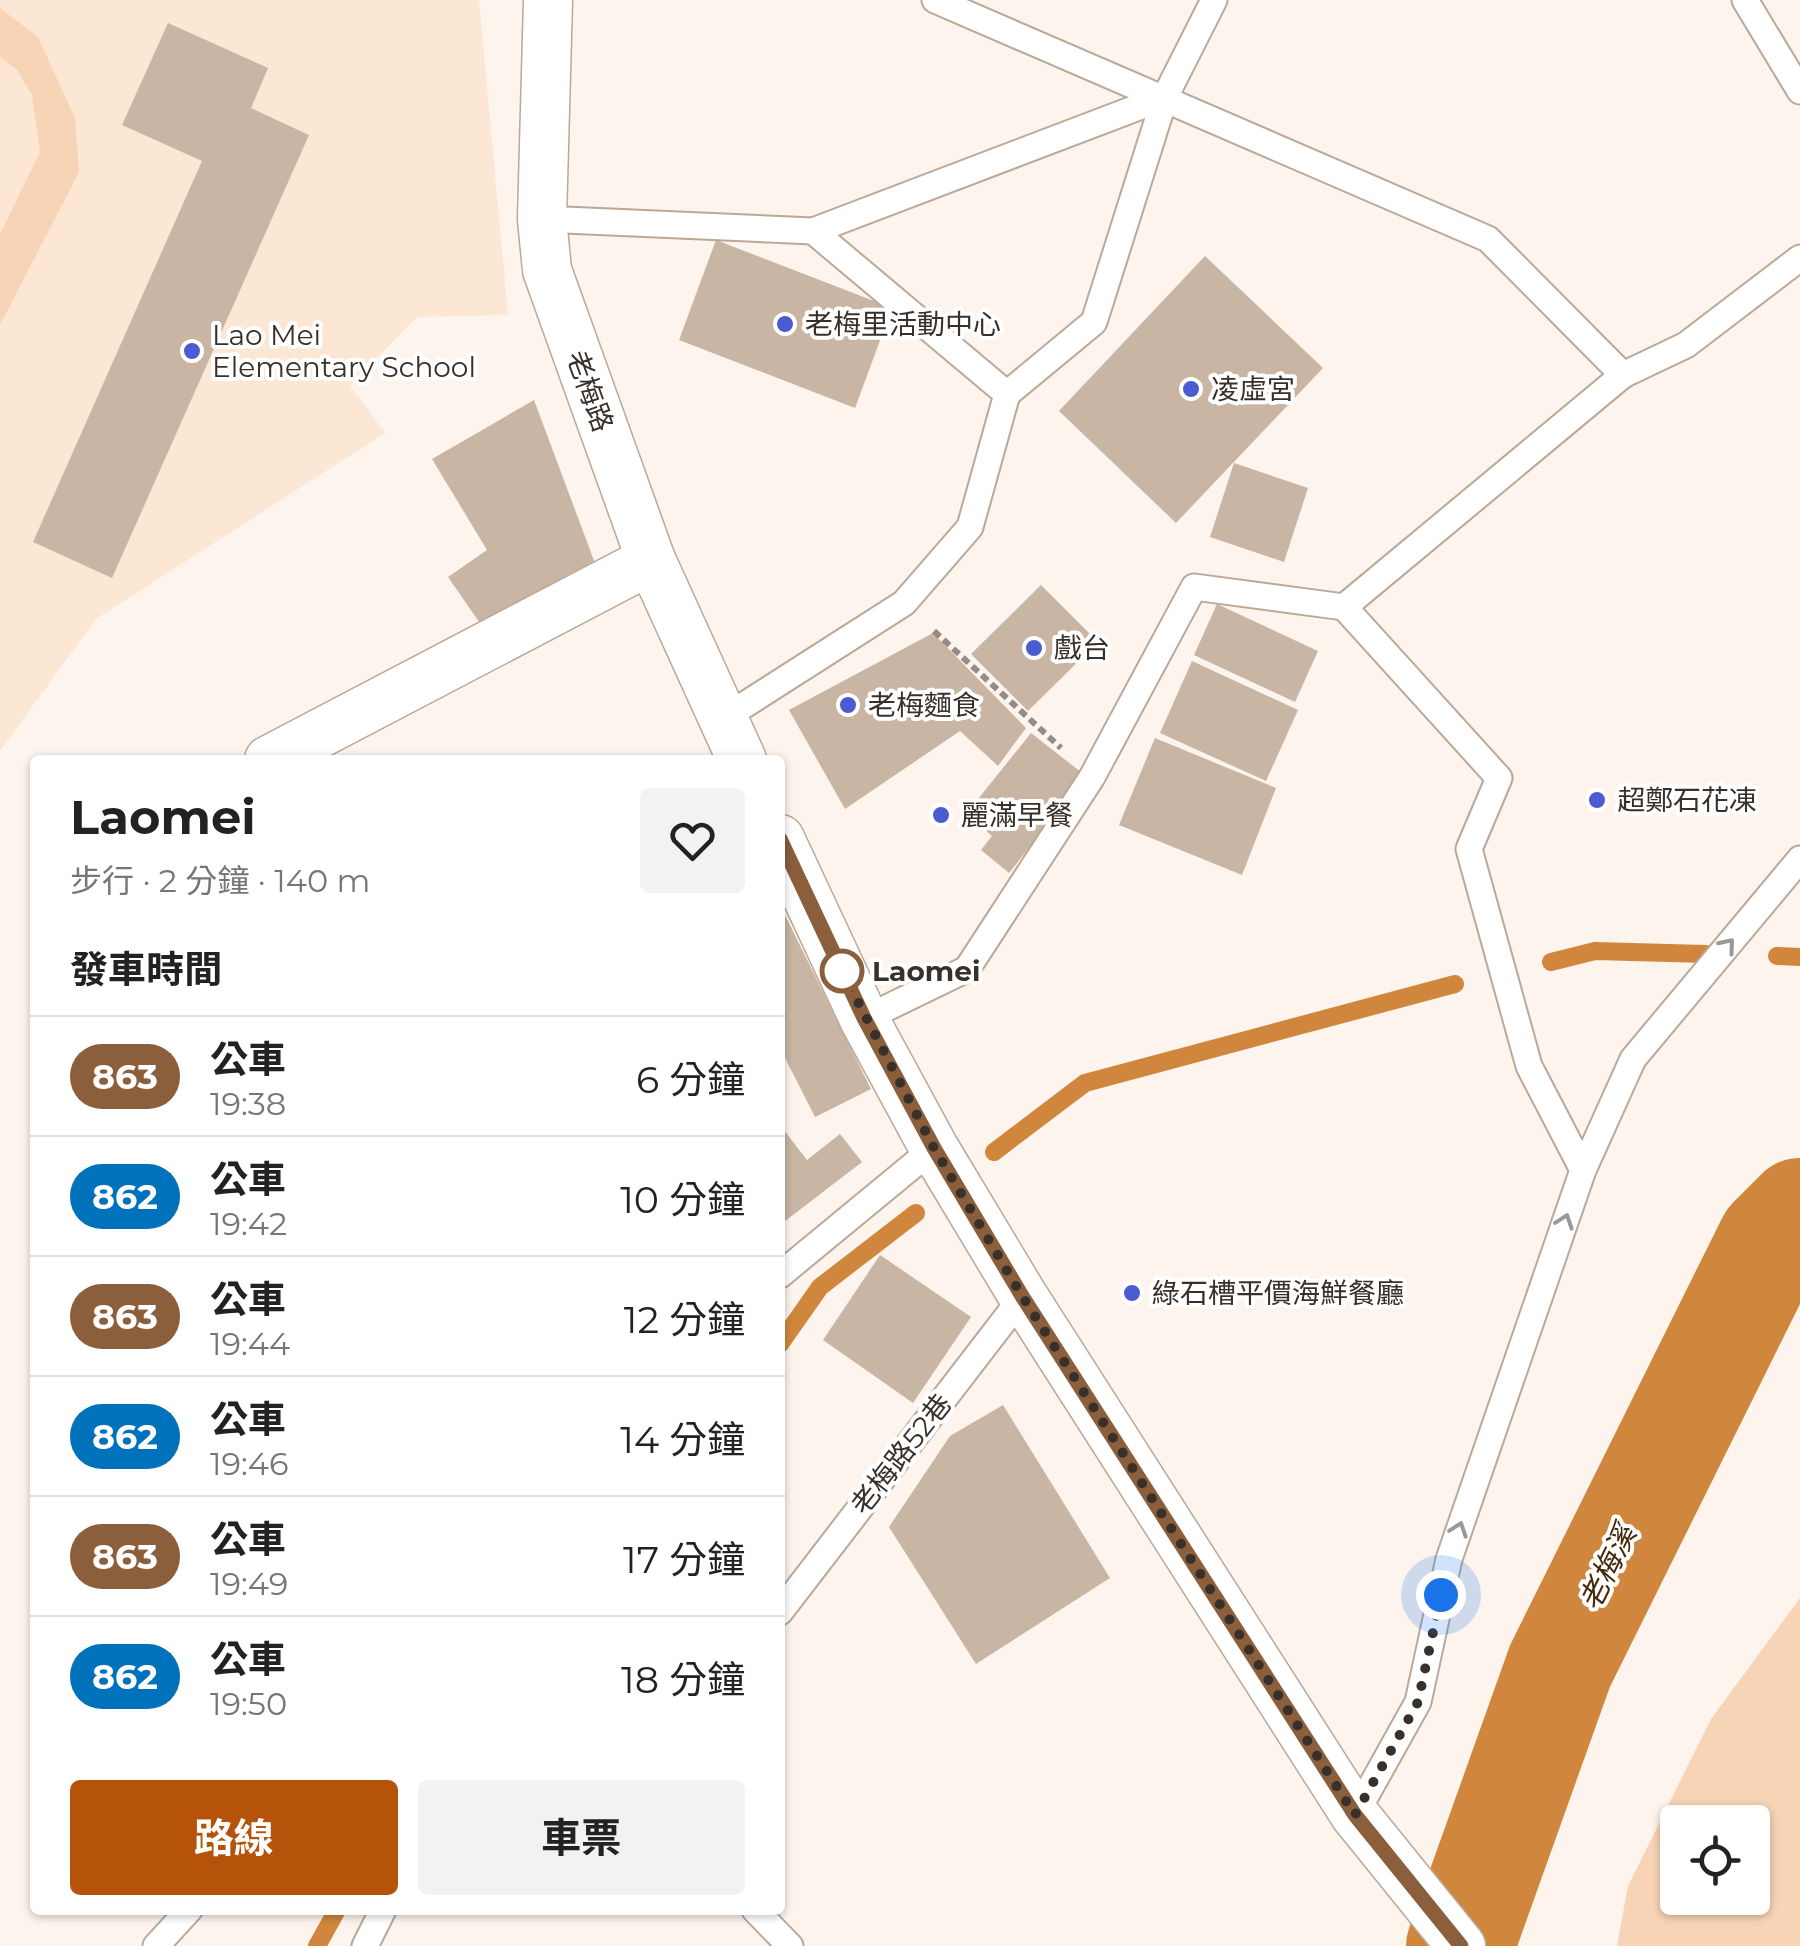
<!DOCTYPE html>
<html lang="zh-TW">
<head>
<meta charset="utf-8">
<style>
	body { margin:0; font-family:Montserrat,"Noto Sans TC",sans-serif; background:#f2f2f2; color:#222; height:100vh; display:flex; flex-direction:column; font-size:38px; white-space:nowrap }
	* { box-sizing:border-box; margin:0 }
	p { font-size:32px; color:#767676 }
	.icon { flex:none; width:55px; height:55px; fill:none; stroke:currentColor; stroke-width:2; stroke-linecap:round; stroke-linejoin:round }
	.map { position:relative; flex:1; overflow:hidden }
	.side { position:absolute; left:30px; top:755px; width:755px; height:1160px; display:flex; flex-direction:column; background:#fff; border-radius:10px; box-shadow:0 2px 8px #0004 }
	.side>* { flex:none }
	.badge { padding:0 20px; border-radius:32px; font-size:35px; line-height:65px }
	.tools { position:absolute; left:1660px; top:1805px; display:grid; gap:20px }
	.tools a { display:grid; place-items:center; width:110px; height:110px; border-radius:10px; background:#fff; box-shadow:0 2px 8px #0004; font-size:50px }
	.you { position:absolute; width:50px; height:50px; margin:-25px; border:8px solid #fff; border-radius:50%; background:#1a73e8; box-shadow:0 0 0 15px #1a73e833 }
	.map>.badge { position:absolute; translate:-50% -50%; box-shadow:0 0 0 5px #fff }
	h2 { padding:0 40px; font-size:38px; line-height:90px }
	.round { display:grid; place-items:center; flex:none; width:105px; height:105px; border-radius:10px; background:#f2f2f2 }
	.head { display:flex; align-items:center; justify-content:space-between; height:170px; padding:0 40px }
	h1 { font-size:48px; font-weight:700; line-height:75px }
	.button { display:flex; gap:20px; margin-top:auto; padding:20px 40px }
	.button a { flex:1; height:115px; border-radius:10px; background:#b45309; color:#fff; font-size:40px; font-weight:700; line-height:115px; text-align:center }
	.button a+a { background:#f2f2f2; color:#222 }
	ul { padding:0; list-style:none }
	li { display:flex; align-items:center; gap:30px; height:120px; padding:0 40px; border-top:2px solid #e0e0e0 }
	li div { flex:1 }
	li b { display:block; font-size:38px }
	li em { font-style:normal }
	li .badge { min-width:110px; font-weight:700; text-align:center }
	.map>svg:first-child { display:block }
	.built { fill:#fce7d5 }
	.green { fill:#f8d4b6; fill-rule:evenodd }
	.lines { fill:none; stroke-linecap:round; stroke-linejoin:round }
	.stream { stroke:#d0873d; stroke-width:18 }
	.river { stroke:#d0873d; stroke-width:108 }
	.building { fill:#c8b5a4 }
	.lane-casing { stroke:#bba897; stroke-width:29 }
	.street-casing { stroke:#bba897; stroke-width:51 }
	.path { stroke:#948c86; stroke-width:6; stroke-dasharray:8 5; stroke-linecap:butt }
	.lane { stroke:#fff; stroke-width:25 }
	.street { stroke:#fff; stroke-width:48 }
	.oneway { stroke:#9c9894 }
	.line-casing { stroke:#fff; stroke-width:22 }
	.line { stroke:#8b5e3c; stroke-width:15 }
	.walk { stroke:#38302a; stroke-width:10; stroke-dasharray:0 18 }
	.poi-dot { fill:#4b5bd0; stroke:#fff; stroke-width:4 }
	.stop-dot { fill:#fff; stroke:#8b5e3c; stroke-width:5 }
	.labels { text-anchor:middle; stroke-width:8; stroke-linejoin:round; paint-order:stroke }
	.poi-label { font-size:28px; fill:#38302a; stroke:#fff; text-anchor:start }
	.street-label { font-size:28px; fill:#38302a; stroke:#fff }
	.stop-label { font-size:28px; font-weight:bold; fill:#38302a; stroke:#fff; text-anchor:start }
	.water-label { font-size:30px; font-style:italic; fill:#452808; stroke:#fff }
</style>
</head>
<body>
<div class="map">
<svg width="1800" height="1946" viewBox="0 0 1800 1946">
	<rect width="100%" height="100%" fill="#fcf4ed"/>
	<polygon class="built" points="0,0 479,0 508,315 417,317 350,386 385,433 96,619 0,751"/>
	<g class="green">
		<polygon points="0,8 38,37 75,118 79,172 0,325 0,234 40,152 32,95 17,70 0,57"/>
		<path d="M1800,1598v348h-183l11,-60 83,-167zM1678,1822h74v76h-74z"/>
	</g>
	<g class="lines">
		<g class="stream">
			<polyline points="1777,956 1800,957"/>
			<polyline points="1551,962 1595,951 1706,954"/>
			<polyline points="994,1152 1085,1083 1455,984"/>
			<polyline points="780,1344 820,1287 916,1213"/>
			<polyline points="317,1946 337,1910"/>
		</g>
		<polyline class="river" points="1460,1946 1560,1666 1771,1241 1800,1212"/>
	</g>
	<g class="building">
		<polygon points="168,23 268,68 251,108 309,135 112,578 33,542 202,161 122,125"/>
		<polygon points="716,240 892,308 855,408 679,340"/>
		<polygon points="1205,256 1323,368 1176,523 1059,411"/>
		<polygon points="534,400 599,574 493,642 448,577 487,550 432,459"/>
		<polygon points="1234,463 1308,488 1284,562 1210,537"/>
		<polygon points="1041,585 1098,642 1028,711 971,654"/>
		<polygon points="1217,604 1318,651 1295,702 1194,655"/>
		<polygon points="933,633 1026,728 998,766 960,731 845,809 789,710"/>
		<polygon points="1192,661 1298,710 1266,781 1160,733"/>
		<polygon points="1031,733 1086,776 1009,873 981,850 992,836 966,814"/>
		<polygon points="1155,738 1276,788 1242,875 1119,825"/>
		<polygon points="780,905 871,1089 815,1117 780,1048"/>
		<polygon points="780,1125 807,1160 840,1134 862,1162 780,1225"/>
		<polygon points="880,1255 971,1317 913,1403 823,1340"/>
		<polygon points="1003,1405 1110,1578 976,1664 889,1527 950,1436"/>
	</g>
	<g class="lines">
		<g class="lane-casing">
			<g id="lane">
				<polyline points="935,0 1488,239 1623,375 1344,607 1499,778 1469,849 1529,1066 1583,1170"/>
				<polyline points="1745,0 1800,91"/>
				<polyline points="542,219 813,231 1165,97 1214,0"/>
				<polyline points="1623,375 1686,345 1800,258"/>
				<polyline points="1007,394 1094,322 1165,97"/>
				<polyline points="721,720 904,603 970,527 1007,394 813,231"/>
				<polyline points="864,1019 967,969 1092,777 1194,587 1344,607"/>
				<polyline points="780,1275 934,1148"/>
				<polyline points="780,1612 1023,1296"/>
				<polyline points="1355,1815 1418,1702 1449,1559 1583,1170 1633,1059 1800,859"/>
				<polyline points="755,1910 790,1946"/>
				<polyline points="156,1946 189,1910"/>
				<polyline points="365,1946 383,1910"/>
			</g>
		</g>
		<g class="street-casing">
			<g id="street">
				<polyline points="548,0 542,219 547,270 651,560 742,760"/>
				<polyline points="269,760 651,560"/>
				<polyline points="780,839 864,1019 934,1148 1023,1296 1355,1815 1461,1946"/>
			</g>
		</g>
		<polyline class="path" points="934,631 1061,748"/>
		<use href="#lane" class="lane"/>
		<use href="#street" class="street"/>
	</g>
	<defs><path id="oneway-chevron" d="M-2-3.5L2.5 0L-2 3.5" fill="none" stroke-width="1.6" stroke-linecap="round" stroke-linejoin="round" transform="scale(2.5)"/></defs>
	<g class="oneway">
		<use href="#oneway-chevron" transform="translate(1728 945) rotate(-50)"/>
		<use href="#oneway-chevron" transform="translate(1565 1221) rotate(-71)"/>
		<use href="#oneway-chevron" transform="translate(1459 1529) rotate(-71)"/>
	</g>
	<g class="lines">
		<g class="line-casing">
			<polyline id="line" points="780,839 864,1018 934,1148 1022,1296 1355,1815 1461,1946"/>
		</g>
		<use href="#line" class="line"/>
		<polyline class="walk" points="842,971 934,1148 1022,1296 1355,1815 1418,1702 1441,1595"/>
	</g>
	<g class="poi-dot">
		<circle cx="785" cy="324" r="10"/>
		<circle cx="192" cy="351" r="10"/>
		<circle cx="1191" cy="389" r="10"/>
		<circle cx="1034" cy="648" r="10"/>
		<circle cx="848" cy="705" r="10"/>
		<circle cx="1597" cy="800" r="10"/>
		<circle cx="941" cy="815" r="10"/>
		<circle cx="1132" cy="1293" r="10"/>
	</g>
	<circle class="stop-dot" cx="842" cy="971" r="20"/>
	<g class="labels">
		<g class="poi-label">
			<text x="805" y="334">老梅里活動中心</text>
			<text x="212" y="345">Lao Mei<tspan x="212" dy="32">Elementary School</tspan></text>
			<text x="1211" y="399">凌虛宮</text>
			<text x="1054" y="658">戲台</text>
			<text x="868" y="715">老梅麵食</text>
			<text x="1617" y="810">超鄭石花凍</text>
			<text x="961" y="825">麗滿早餐</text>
			<text x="1152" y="1303">綠石槽平價海鮮餐廳</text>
		</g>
		<g class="street-label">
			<text transform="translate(590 391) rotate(70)" y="10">老梅路</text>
			<text transform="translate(901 1454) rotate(-52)" y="10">老梅路52巷</text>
		</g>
		<g class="stop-label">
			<text x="872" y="981">Laomei</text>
		</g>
		<g class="water-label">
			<text transform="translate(1608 1568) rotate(-64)" y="10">老梅溪</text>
		</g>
	</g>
</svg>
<div class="tools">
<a><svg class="icon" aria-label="locate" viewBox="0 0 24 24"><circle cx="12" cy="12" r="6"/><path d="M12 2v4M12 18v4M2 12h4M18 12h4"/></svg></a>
</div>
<div class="you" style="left:1441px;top:1595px"></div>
<section class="side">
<div class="head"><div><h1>Laomei</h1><p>步行 · 2 分鐘 · 140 m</p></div><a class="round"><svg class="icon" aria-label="heart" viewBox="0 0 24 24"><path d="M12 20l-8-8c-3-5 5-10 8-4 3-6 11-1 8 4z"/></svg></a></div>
<h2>發車時間</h2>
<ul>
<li><span class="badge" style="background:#8b5e3c;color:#fff">863</span><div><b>公車</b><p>19:38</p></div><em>6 分鐘</em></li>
<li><span class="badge" style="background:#0072bc;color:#fff">862</span><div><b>公車</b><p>19:42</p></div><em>10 分鐘</em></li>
<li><span class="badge" style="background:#8b5e3c;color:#fff">863</span><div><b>公車</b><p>19:44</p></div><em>12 分鐘</em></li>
<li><span class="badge" style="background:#0072bc;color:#fff">862</span><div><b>公車</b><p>19:46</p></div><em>14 分鐘</em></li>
<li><span class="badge" style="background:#8b5e3c;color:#fff">863</span><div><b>公車</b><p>19:49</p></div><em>17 分鐘</em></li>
<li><span class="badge" style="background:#0072bc;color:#fff">862</span><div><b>公車</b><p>19:50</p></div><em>18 分鐘</em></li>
</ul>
<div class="button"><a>路線</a><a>車票</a></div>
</section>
</div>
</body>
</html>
